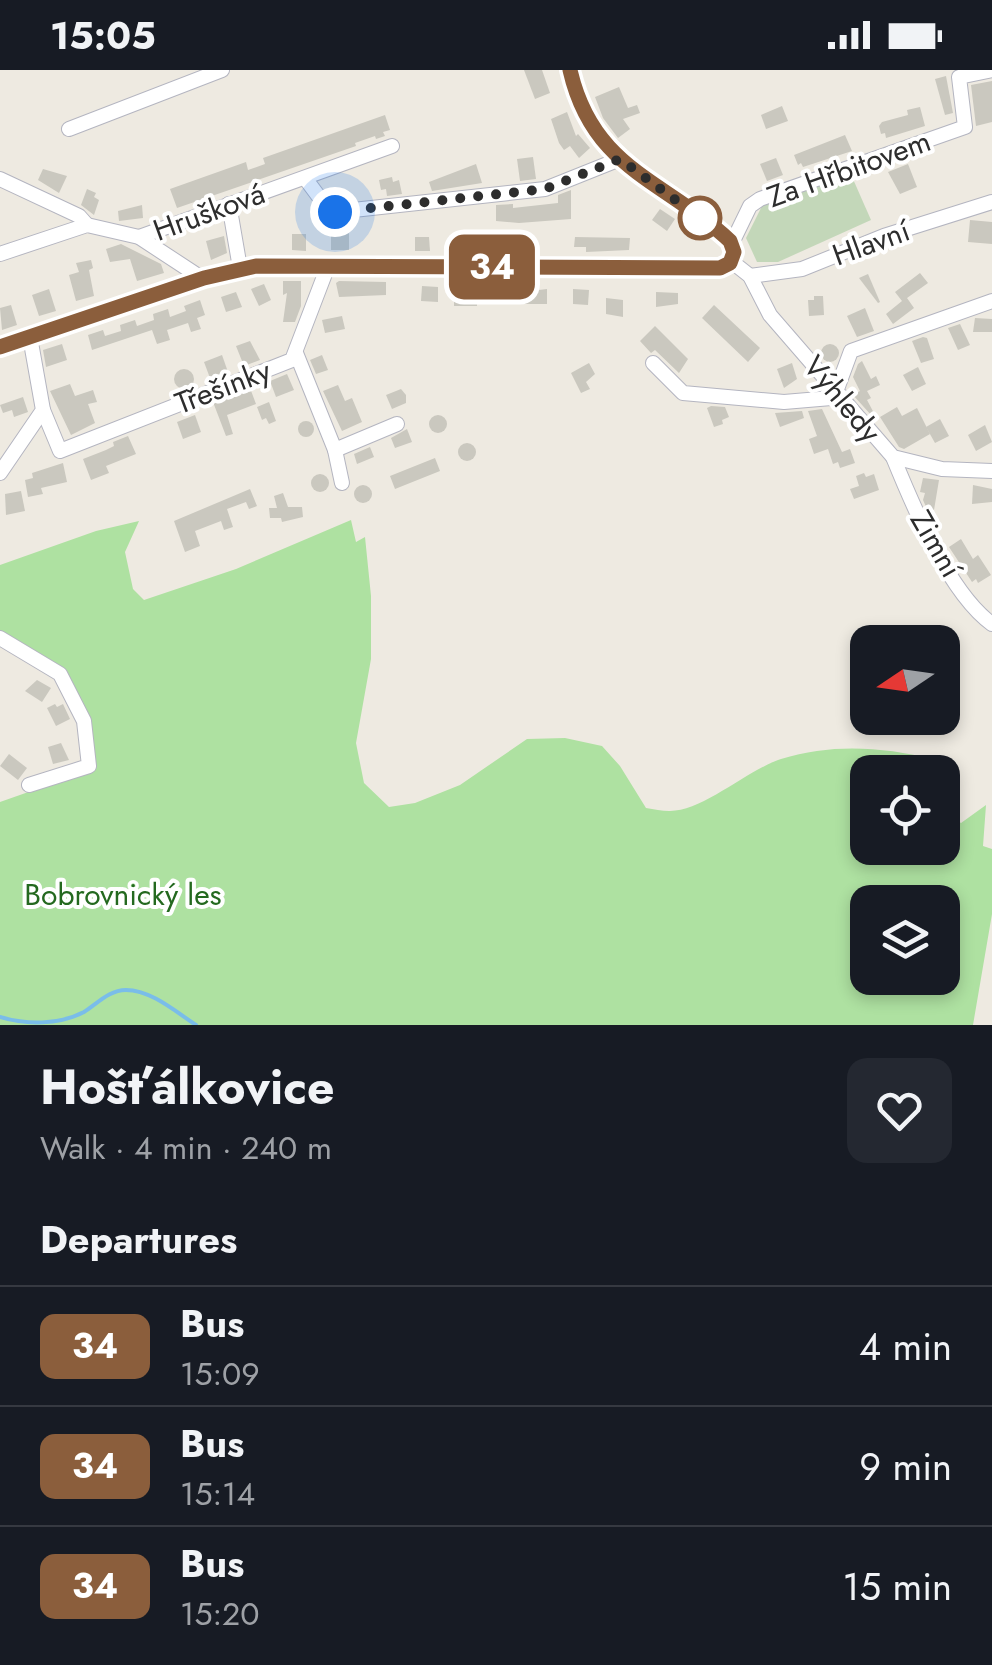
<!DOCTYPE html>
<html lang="en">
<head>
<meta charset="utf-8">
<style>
	body { margin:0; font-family:Jost,sans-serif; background:#242831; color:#f1f3f6; height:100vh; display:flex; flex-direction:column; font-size:38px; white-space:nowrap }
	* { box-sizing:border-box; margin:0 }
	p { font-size:32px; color:#9ea1a6 }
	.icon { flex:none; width:55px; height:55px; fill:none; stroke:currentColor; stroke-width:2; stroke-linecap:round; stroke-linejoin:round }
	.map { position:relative; height:955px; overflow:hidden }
	.side { display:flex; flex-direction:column; background:#171b24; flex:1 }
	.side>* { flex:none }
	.badge { padding:0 20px; border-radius:15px; font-size:35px; line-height:65px }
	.needle { width:65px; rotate:257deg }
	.controls { position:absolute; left:850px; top:555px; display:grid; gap:20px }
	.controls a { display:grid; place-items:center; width:110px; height:110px; border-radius:20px; background:#171b24; box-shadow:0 5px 15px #0003; font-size:50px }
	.you { position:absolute; width:50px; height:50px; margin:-25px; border:8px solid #fff; border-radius:50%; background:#1a73e8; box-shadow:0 0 0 15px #1a73e833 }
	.map>.badge { position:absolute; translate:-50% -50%; box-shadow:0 0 0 5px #fff }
	h2 { padding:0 40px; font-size:38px; line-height:90px }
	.round { display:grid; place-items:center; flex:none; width:105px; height:105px; border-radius:20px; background:#242831 }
	.overview { display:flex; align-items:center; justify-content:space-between; height:170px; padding:0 40px }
	h1 { font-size:48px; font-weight:700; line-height:75px }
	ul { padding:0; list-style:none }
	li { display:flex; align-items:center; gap:30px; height:120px; padding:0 40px; border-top:2px solid #363941 }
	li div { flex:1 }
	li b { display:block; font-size:38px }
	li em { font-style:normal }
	li .badge { min-width:110px; font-weight:700; text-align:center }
	.status { display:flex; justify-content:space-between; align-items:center; height:70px; padding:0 50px; background:#171b24; direction:ltr }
	.status svg { height:28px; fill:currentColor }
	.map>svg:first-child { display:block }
	.green { fill:#aee1a1; fill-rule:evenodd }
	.cemetery { fill:#c3d7b9 }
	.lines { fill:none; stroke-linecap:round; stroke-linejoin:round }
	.stream { stroke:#7abde9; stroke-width:4 }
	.building { fill:#cac8bf }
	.minor-casing { stroke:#b4b5c0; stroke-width:16 }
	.minor { stroke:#fff; stroke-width:14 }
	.line-casing { stroke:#fff; stroke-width:22 }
	.line { stroke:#8b5e3c; stroke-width:15 }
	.walk { stroke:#2d2d2d; stroke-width:10; stroke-dasharray:0 18 }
	.stop-dot { fill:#fff; stroke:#8b5e3c; stroke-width:5 }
	.labels { text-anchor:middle; stroke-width:8; stroke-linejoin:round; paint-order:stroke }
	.street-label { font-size:30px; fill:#2d2d2d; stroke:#fff }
	.park-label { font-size:30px; fill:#24691f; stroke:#fff }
</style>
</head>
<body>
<div class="status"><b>15:05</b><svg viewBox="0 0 49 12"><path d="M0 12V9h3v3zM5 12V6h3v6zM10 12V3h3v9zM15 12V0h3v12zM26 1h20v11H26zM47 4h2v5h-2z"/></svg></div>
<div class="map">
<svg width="992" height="955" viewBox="0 0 992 955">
	<rect width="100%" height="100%" fill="#eeeae1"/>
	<path class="green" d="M351,450l5,22 9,-5 6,59v63l-15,84 8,40 25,24 26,-4 45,-18 67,-46 38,-1 37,8 18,20 26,42c8,1 16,3 23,3 33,1 80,-42 112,-52 52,-16 101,-12 153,0l4,13h-70v76h74l1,-54 4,19 14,10 25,-18 -3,41 9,3v65l-19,111h-973v-223l91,-32 -27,-98 -64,-39v-68l96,-34 43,-10 -14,31 8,37 11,11 92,-31zM868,832h74v76h-74z"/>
	<polygon class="cemetery" points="849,100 871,150 778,192 757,192 746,168 763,134"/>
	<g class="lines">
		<path class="stream" d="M0,947c26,8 59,8 84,-5 13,-8 25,-22 42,-22 25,0 50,22 70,35"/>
	</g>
	<g class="building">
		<polygon points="524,0 542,0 550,23 535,29"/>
		<polygon points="946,6 953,43 945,45 935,9"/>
		<polygon points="992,11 992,52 976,56 971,15"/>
		<polygon points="619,17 628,38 637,35 640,43 623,49 630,59 618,68 603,48 595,27"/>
		<polygon points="782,36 788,51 766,59 761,45"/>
		<polygon points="920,37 925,56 886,68 885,63 881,64 879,56 882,52 908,45 907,40"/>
		<polygon points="567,42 576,66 578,64 590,78 579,88 570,76 564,80 559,73 551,49"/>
		<polygon points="385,45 390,60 383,62 385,66 376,69 375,66 355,73 356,76 177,138 170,119 246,92 248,100 265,94 263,88"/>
		<polygon points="845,65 852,81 803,97 801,93 798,95 794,85"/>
		<polygon points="533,87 536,109 520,111 517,89"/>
		<polygon points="776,88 783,105 767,111 760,94"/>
		<polygon points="476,94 482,113 432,121 429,112"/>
		<polygon points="908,94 917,117 900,124 888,102"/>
		<polygon points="43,99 67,106 59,123 38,110"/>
		<polygon points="392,107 393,112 399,110 402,124 387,126 386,119 381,120 379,110"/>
		<polygon points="87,119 96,123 94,127 99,130 94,145 81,135"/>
		<polygon points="571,120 571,149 519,153 496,151 496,135 513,134 513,138 558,133 558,125"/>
		<polygon points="142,135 143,148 119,151 118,141"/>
		<polygon points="660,139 675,149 667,161 652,150"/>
		<polygon points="970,150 992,152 992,174 968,172"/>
		<polygon points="349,151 349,180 331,180 331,164 337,165 339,161 338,152"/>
		<polygon points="292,164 306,164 306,181 292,180"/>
		<polygon points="224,166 227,183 211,190 206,171"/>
		<polygon points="469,166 485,166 485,182 469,181"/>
		<polygon points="415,167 429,167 430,181 415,181"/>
		<polygon points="575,167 630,168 629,180 586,182 586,177 574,177"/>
		<polygon points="121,174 161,194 164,203 137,211 130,189 110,192 106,179"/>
		<polygon points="91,190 93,198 89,200 94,226 76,231 69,205 79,202 76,193"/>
		<polygon points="920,203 928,213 907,228 914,238 893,254 886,244 902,231 895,222"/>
		<polygon points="868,204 880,232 878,233 859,208"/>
		<polygon points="283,211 301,211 301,236 295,252 283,252 287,223 283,225"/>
		<polygon points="339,211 386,212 386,225 339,227 336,213"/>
		<polygon points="264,214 271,230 259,236 251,219"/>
		<polygon points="422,216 438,217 438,232 421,231"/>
		<polygon points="497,218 514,218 514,223 547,219 547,234 493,234"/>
		<polygon points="49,219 56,241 39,246 32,225"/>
		<polygon points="573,219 589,220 588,235 573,234"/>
		<polygon points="460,220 477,220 477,236 454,236 454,226 459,226"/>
		<polygon points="236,222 242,237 226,242 221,227"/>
		<polygon points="656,222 678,223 678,234 656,237"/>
		<polygon points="814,226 823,226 824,245 809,246 808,230 814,230"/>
		<polygon points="606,228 623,230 623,247 606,244"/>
		<polygon points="200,230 205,245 197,248 201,259 191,262 188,253 167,260 170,270 157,274 152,260 92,280 88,265 103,260 105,266 121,261 120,255 135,250 137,256 154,250 153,244 168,239 170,247 186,241 184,236"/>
		<polygon points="11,235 17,255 2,260 0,238"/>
		<polygon points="714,235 760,278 748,292 702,248"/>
		<polygon points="865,238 874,261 857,267 847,246"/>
		<polygon points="342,246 345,259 325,263 322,250"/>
		<polygon points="975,248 992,249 992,262 973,262"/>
		<polygon points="960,254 970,275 958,280 948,258"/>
		<polygon points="655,256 688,289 679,303 655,280 651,283 640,271"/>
		<polygon points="923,267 927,268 934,289 921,293 912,271"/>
		<polygon points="250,271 260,290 244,296 236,276"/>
		<polygon points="62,274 67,290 46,297 43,280"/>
		<circle cx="830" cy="283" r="9"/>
		<polygon points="222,285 228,302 210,308 204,292"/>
		<polygon points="322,285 328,300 316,304 310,290"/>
		<polygon points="862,291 871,309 876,306 880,315 867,321 871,328 867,330 875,345 872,346 853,325 860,321 853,307 858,294"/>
		<polygon points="589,293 595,304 586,312 590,319 581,323 571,303"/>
		<polygon points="792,293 797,309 784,318 777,299"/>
		<polygon points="918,297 926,314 912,321 903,305"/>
		<circle cx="184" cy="309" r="10"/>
		<polygon points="287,304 294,320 276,327 270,311"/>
		<polygon points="70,314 75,326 93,320 97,332 88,334 95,353 71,365 50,321"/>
		<polygon points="338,315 345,331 352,328 362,352 342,361 323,321"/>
		<polygon points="250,318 256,334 227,345 233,364 226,366 213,332"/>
		<polygon points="401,319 406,325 406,333 392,339 386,325"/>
		<polygon points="23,327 28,342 14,347 12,340 3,343 0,335"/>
		<polygon points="269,332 276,351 269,354 266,348 262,350 257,337"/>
		<polygon points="711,336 725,337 729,347 722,350 723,354 714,357 707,338"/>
		<polygon points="897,337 902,346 917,338 930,364 904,379 899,377 880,347"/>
		<polygon points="822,339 842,382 850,379 855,393 840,398 838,392 833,394 828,379 814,384 809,369 817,366 808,341"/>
		<polygon points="802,341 804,348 780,357 775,343"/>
		<circle cx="438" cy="354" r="9"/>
		<polygon points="195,345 201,362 183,369 177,352"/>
		<polygon points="940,349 949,366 935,373 926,357"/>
		<circle cx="306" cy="359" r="8"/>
		<polygon points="985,355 992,372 976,381 968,365"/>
		<polygon points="407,359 412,372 395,378 391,368"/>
		<polygon points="128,366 136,384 106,396 109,403 91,410 83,389 106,380 114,376 113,372"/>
		<circle cx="467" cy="382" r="9"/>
		<polygon points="370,377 374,387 357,394 354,384"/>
		<polygon points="435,388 440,401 395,419 390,406"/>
		<polygon points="63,393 67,412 41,418 43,424 28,427 25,410 33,408 32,403"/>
		<polygon points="864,403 866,407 874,404 879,420 854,429 850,419 859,416 856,406"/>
		<circle cx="320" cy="413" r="9"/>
		<polygon points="923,408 939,410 934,440 927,439 923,430 925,423 920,422"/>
		<circle cx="363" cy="424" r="9"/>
		<polygon points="973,415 992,419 992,432 972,434"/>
		<polygon points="250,419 257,436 249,439 246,432 227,439 233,457 224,460 221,451 195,461 200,476 185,482 174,451"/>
		<polygon points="21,421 25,441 6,445 5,424"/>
		<polygon points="283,423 288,437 302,437 303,447 282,452 281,448 270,448 269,438 277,438 274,426"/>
		<polygon points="961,469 973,489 978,485 991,505 978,513 976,509 972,512 949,477"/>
		<polygon points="37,610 51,618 42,632 25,621"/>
		<polygon points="55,634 57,637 63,634 70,649 56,656 47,638"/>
		<polygon points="61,673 69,690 53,694 48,677"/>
		<polygon points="9,684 27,698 18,710 0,696"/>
	</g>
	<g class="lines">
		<g class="minor-casing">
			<g id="minor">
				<path d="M570,0c22,91 87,114 155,166l9,15"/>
				<polyline points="69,59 222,0"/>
				<polyline points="305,108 325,135 335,142 545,119 620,89"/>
				<polyline points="0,109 79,146 87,155"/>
				<polyline points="229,134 240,198"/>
				<polyline points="139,167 392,76"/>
				<polyline points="732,173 750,136 760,129 965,57 959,7 992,0"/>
				<polyline points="0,184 87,155 139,167 203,209"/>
				<polyline points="731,191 750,206 770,245 893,387 942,399 992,401"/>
				<polyline points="750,206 802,199 884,166 992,132"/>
				<polyline points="0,277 203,209 256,196 717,198 731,191"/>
				<polyline points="296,283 335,380 397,354"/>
				<polyline points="653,293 683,323 784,332 843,327"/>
				<polyline points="837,319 851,281 992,231"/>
				<polyline points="43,340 60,381 292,290 328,196"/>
				<polyline points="335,380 342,413"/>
				<path d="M893,387c20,49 56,136 99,167"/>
				<polyline points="0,403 43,340 30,267"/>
				<polyline points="0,568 60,604 84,651 89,696 29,715"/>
			</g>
		</g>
		<use href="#minor" class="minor"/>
	</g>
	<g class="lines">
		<g class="line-casing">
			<path id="line" d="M0,277l204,-69 52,-12 464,2 10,-5 4,-11 -4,-11c-65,-61 -137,-71 -160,-171"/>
		</g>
		<use href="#line" class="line"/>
		<polyline class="walk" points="335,142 545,119 620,89 700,148"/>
	</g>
	<circle class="stop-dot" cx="700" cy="148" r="20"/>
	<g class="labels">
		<g class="street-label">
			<text transform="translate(849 99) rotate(-20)" y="10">Za Hřbitovem</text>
			<text transform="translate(209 142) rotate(-20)" y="10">Hrušková</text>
			<text transform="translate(871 173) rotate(-20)" y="10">Hlavní</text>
			<text transform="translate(223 317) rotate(-21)" y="10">Třešínky</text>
			<text transform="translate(842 329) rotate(50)" y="10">Výhledy</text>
			<text transform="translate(936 474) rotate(60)" y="10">Zimní</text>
		</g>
		<g class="park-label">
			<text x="123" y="835">Bobrovnický les</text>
		</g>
	</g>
</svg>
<div class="controls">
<a><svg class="needle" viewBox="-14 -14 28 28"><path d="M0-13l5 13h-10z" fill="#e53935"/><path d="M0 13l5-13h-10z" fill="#9ea1a6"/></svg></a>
<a><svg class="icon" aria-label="locate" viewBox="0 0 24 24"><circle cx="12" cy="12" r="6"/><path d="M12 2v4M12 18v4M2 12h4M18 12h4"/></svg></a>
<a><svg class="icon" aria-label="layers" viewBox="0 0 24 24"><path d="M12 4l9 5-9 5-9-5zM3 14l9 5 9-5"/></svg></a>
</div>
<div class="you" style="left:335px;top:142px"></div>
<b class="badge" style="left:492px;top:197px;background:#8b5e3c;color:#fff">34</b>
</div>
<section class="side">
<div class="overview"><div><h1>Hošťálkovice</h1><p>Walk · 4 min · 240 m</p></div><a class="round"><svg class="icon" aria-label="heart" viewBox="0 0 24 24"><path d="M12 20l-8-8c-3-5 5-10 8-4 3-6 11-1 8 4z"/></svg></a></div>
<h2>Departures</h2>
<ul>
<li><span class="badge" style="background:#8b5e3c;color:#fff">34</span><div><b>Bus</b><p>15:09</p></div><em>4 min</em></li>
<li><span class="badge" style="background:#8b5e3c;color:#fff">34</span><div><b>Bus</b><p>15:14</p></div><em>9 min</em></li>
<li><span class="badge" style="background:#8b5e3c;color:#fff">34</span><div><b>Bus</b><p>15:20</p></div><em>15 min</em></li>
</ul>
</section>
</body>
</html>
